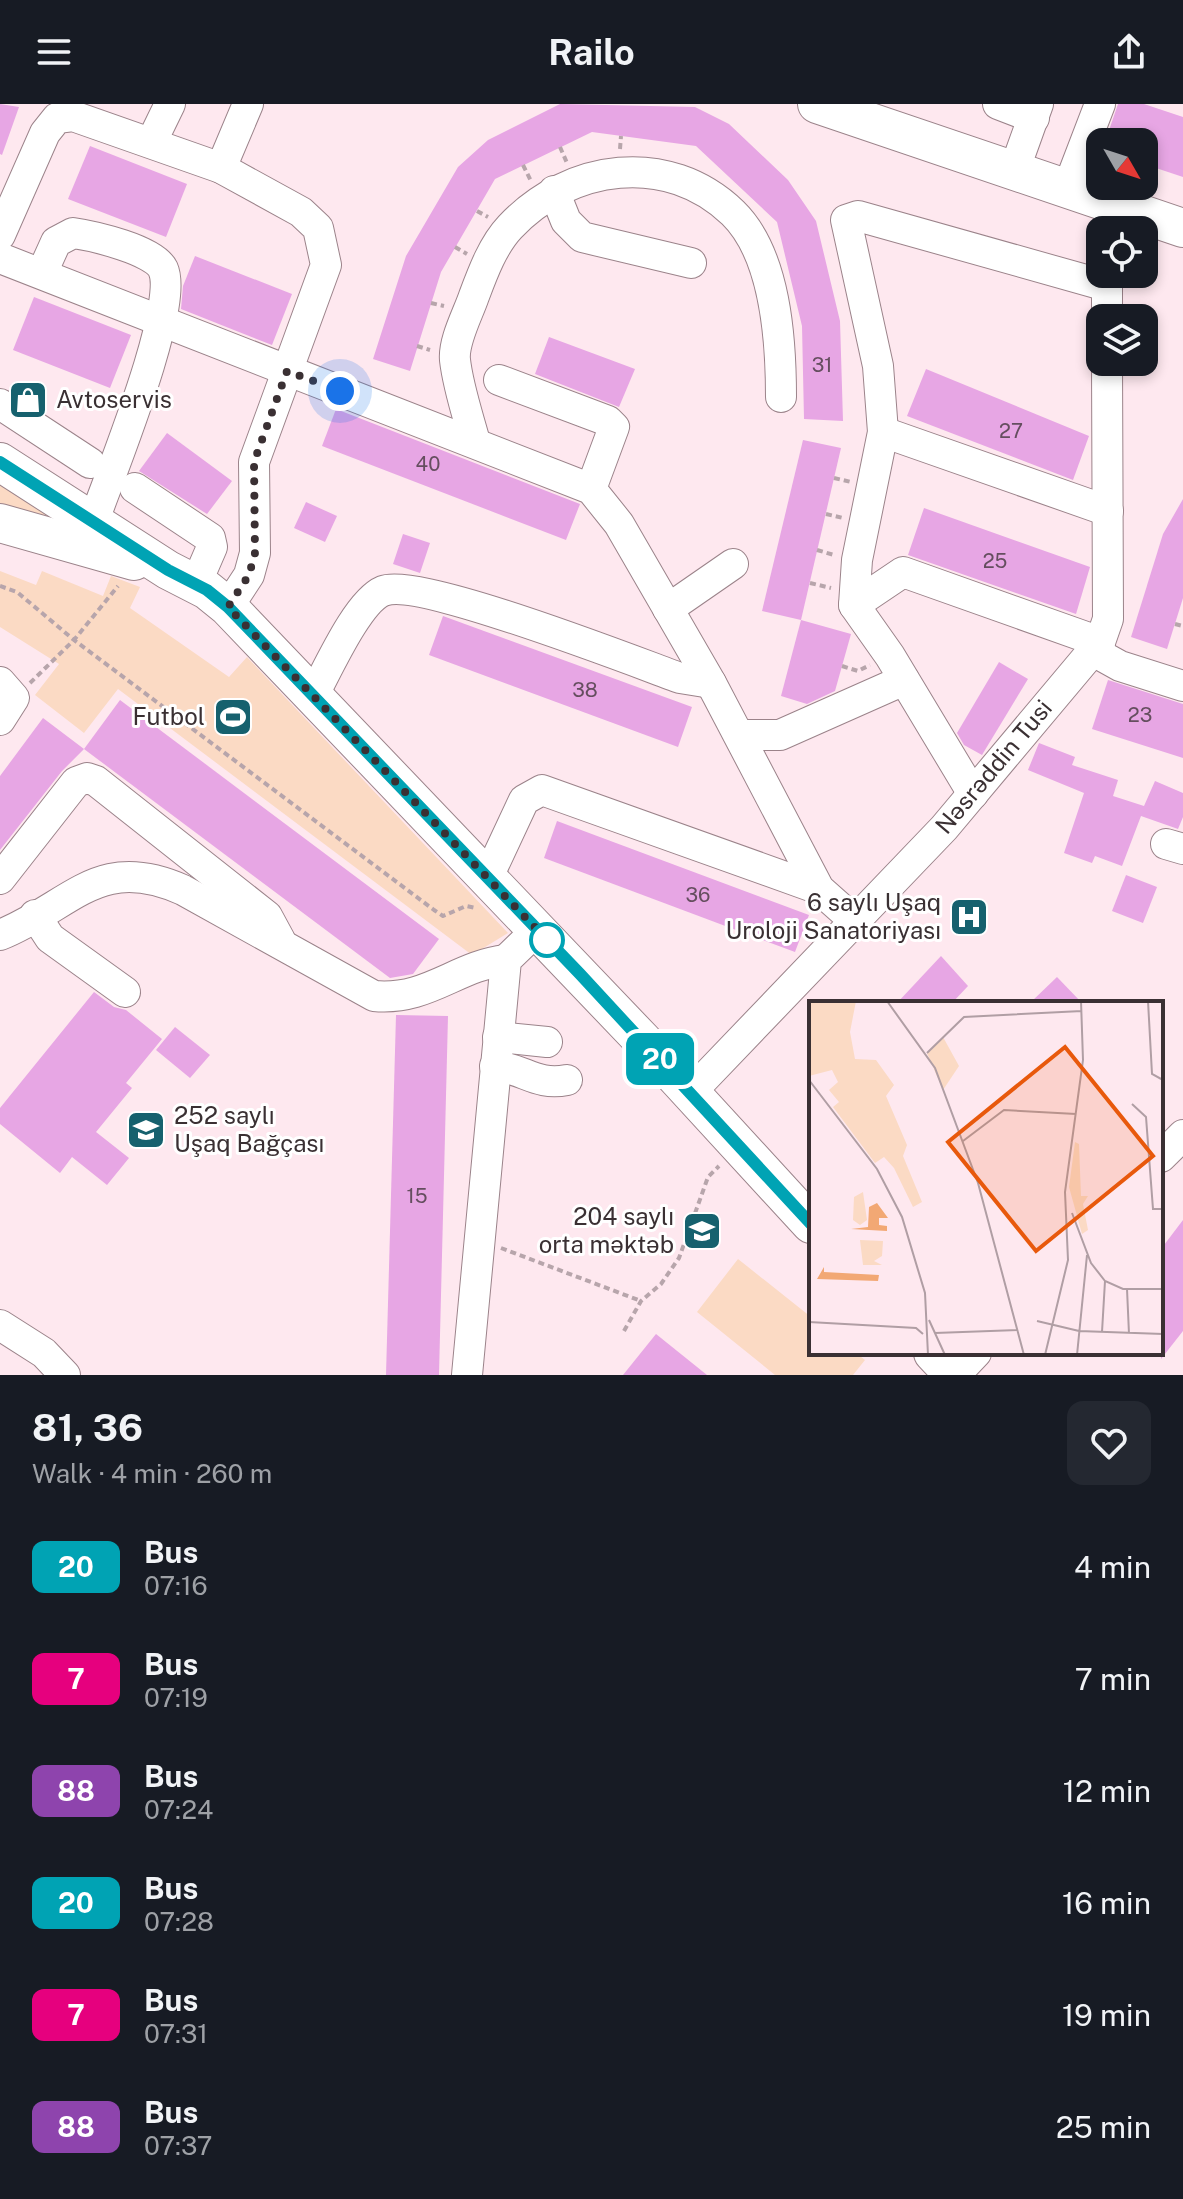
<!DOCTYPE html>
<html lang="en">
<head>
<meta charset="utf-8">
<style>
	body { margin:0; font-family:"Public Sans",sans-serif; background:#242831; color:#f1f3f6; height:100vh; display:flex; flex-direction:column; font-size:30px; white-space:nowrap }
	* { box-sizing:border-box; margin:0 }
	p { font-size:26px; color:#9ea1a6 }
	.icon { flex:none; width:44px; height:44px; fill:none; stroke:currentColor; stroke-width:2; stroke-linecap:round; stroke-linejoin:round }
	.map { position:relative; height:1271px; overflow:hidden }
	.sheet { display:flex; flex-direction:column; background:#171b24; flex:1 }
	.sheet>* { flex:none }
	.badge { padding:0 16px; border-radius:12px; font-size:28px; line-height:52px }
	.needle { width:52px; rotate:129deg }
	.fabs { position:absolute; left:1086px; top:24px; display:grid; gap:16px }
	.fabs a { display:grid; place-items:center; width:72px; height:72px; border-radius:16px; background:#171b24; box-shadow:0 4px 12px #0003; font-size:40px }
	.you { position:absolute; width:40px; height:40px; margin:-20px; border:6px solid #fff; border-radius:50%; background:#1a73e8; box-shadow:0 0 0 12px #1a73e833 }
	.map>.badge { position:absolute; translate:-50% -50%; box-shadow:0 0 0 4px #fff }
	.round { display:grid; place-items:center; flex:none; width:84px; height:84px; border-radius:16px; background:#242831 }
	.overview { display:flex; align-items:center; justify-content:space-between; height:136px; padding:0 32px }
	h1 { font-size:38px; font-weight:700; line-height:60px }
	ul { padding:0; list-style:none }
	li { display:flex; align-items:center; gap:24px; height:112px; padding:0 32px }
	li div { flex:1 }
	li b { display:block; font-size:30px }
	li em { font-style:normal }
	li .badge { min-width:88px; font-weight:700; text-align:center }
	header { display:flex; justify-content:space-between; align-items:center; height:104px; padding:0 32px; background:#171b24; font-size:36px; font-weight:700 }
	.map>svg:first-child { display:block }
	.green { fill:#fbdac4 }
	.building { fill:#e7a6e4 }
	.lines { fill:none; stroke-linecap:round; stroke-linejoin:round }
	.minor-casing { stroke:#9b838a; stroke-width:32 }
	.major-casing { stroke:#9b838a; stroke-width:40 }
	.path { stroke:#b7a5ab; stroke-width:4; stroke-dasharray:6 4; stroke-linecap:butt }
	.minor { stroke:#fff; stroke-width:30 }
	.major { stroke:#fff; stroke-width:38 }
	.line-casing { stroke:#fff; stroke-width:18 }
	.line { stroke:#00a3b4; stroke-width:12 }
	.walk { stroke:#3a3033; stroke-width:8; stroke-dasharray:0 14.4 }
	.stop-dot { fill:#fff; stroke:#00a3b4; stroke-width:4 }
	.labels { text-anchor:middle; stroke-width:6; stroke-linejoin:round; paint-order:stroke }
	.number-label { font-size:20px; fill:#654e5f }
	.poi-label { font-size:24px; fill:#3a3033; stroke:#fff; text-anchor:end }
	.street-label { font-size:24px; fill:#3a3033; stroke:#fff }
	.inset-road { fill:none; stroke:#b09ea4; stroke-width:2 }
	.view { fill:#e8590c; fill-opacity:0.15; stroke:#e8590c; stroke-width:4 }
	.inset-edge { fill:none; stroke:#3a3033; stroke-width:4 }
</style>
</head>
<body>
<header><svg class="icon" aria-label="menu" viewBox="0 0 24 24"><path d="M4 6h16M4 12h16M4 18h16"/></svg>Railo<svg class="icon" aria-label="share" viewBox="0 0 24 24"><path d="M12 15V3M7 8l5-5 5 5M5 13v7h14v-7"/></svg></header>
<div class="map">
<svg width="1183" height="1271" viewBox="0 0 1183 1271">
	<rect width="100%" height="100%" fill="#fee8ef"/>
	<g class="green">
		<polygon points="0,378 106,439 0,410"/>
		<polygon points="0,467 36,481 42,467 103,492 111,472 140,483 130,504 229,573 247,553 508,829 472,851 118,585 84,629 35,591 59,560 0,523"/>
		<polygon points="738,1155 811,1213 811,1249 856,1249 865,1256 853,1271 775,1271 697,1208"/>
	</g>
	<g class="building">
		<polygon points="0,0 19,3 2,51 0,50"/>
		<polygon points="560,0 695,3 729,20 788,76 816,117 840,217 843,317 804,315 802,222 777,118 696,42 592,28 495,75 441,168 410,267 373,255 406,152 458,63 488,36"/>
		<polygon points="1118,0 1144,0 1183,13 1183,73 1144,60 1144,38 1105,38"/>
		<polygon points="90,42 187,80 166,133 68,95"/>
		<polygon points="195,152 292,190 272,241 181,205 183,182"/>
		<polygon points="34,193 131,231 110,284 13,246"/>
		<polygon points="549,233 635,265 619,303 535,270"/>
		<polygon points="926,265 1089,332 1073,376 907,312"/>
		<polygon points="336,305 580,400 566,436 322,342"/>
		<polygon points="167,329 232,377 207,410 139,367"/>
		<polygon points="803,336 841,344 801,516 762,507"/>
		<polygon points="1183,395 1183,494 1167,545 1131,533 1163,430"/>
		<polygon points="306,398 337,412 325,438 294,424"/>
		<polygon points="924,404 1090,463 1076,510 908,451"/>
		<polygon points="403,430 430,439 420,469 393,460"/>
		<polygon points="443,512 692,603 678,643 429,551"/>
		<polygon points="801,516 851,530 835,587 807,600 781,592"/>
		<polygon points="999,558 1028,575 982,651 964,641 957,629"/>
		<polygon points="1108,576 1183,600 1183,654 1092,625"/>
		<polygon points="120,596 439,835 413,870 390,874 84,645"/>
		<polygon points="43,614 84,645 62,667 0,746 0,672"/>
		<polygon points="1039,639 1075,653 1072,661 1118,676 1113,692 1144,702 1155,677 1183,689 1183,713 1178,725 1141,712 1122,762 1095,752 1092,759 1064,749 1084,689 1028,666"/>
		<polygon points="557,717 809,811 795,848 544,754"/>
		<polygon points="1126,771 1157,783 1143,819 1112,807"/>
		<polygon points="941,852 968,882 952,899 897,899"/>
		<polygon points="1057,873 1082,899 1030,899"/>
		<polygon points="94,888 114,903 126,906 162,935 126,979 132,984 96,1028 129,1054 107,1081 72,1053 60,1069 0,1020 0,1004"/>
		<polygon points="396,911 448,912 439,1271 386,1271"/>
		<polygon points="175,923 210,951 190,974 156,946"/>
		<polygon points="1183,1116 1183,1227 1161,1255 1161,1145"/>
		<polygon points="656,1230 707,1271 623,1271"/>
	</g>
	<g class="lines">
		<g class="minor-casing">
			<g id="minor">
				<polyline points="998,0 1034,14"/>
				<polyline points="152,37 170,0"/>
				<polyline points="221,64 248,0"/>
				<polyline points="1014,67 1038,0"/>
				<polyline points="1067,86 1100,0"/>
				<polyline points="554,87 566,117 582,133 691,159"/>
				<polyline points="1109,126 1110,100"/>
				<polyline points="0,131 45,29 57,14 73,12 221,64 301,108 318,124 326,161 254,358 255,449 249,471 228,503"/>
				<polyline points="0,154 591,385 619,420 711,579 819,785 855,817"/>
				<path d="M42,169l14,-31 17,-9c21,3 81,17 90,36 17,37 -54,208 -70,254"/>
				<polyline points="1107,214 1107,170"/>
				<polyline points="499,276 608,317 614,323 591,385"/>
				<polyline points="0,300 90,359"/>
				<polyline points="883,328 1108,407"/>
				<path d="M475,338c-7,-26 -17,-55 -20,-82 -2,-19 13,-46 19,-64 9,-24 19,-51 36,-69 59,-63 158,-77 223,-14 43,42 48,127 48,184"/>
				<polyline points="135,384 210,434 212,443 196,480"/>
				<polyline points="854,501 903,468 1100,538"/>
				<polyline points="668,505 733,460"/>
				<polyline points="1093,547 1120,562 1183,582"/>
				<polyline points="0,578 14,594 0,616"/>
				<path d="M313,592c14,-25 44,-94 70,-105 36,-14 250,70 297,87l31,5"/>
				<polyline points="741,631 780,631 904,576"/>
				<polyline points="973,690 890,552 854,501 857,456 883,328 878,262 846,116 858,112 1107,182"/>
				<polyline points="1166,740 1183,745"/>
				<polyline points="488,773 524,696 542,686 819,785"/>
				<polyline points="0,775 76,678 87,674 96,677 267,812 280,836"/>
				<polyline points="35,811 50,834 125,888"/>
				<path d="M0,831c72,-29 98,-83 183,-45l191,106c54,5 82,-30 132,-36"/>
				<polyline points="498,933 547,938"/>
				<path d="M495,962c30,3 41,20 72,14"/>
				<polyline points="691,988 944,724 1100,538 1108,515 1107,258"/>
				<polyline points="1161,1053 1183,1031"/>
				<polyline points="0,1221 44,1249 65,1271"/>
				<polyline points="467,1271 506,856 537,826"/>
				<polyline points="955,1271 976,1249"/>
			</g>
		</g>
		<g class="major-casing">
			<g id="major">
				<polyline points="817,0 1183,124"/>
				<polyline points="0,358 168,466 207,486 228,503 643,937 811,1120"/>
				<polyline points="0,419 134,457"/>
				<polyline points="933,1249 954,1271"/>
			</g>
		</g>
		<g class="path">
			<polyline points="560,43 567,59"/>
			<polyline points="620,45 621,32"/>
			<polyline points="523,61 531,77"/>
			<polyline points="477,107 488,113"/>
			<polyline points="455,143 467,150"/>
			<polyline points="431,199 444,202"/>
			<polyline points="417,242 430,246"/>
			<polyline points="834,374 851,378"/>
			<polyline points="826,410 843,414"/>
			<polyline points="817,446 834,451"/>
			<polyline points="810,479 831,484"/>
			<polyline points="0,482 17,488 74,536 434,806 443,812 466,802 476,804"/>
			<polyline points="1175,520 1183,522"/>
			<polyline points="842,562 858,567 870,561"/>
			<polyline points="30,579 74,536 118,482"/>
			<polyline points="501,1144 641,1197"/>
			<polyline points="624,1227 641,1197 661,1180 679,1154 708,1073 719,1062"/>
		</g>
		<use href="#minor" class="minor"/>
		<use href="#major" class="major"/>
	</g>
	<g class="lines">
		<g class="line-casing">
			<polyline id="line" points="0,358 168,466 207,486 228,503 580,870 811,1120"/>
		</g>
		<use href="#line" class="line"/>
		<polyline class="walk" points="340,287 287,267 254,358 255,449 249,471 228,503 547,836"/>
	</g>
	<defs>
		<g id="shop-square" transform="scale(2)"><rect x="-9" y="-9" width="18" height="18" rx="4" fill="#16616e" stroke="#fff"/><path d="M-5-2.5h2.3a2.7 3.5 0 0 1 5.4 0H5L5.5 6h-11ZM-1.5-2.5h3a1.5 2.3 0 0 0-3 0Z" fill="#fff"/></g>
		<g id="stadium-square" transform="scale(2)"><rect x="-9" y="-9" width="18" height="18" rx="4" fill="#16616e" stroke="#fff"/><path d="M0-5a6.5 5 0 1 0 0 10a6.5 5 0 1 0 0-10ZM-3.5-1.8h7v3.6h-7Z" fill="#fff"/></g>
		<g id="hospital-square" transform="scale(2)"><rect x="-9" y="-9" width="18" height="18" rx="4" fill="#16616e" stroke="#fff"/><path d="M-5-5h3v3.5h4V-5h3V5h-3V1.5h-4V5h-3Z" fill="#fff"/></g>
		<g id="school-square" transform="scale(2)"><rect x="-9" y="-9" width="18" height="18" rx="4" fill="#16616e" stroke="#fff"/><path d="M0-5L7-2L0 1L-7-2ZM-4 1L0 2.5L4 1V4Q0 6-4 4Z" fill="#fff"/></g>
	</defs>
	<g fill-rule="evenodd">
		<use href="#shop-square" x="28" y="296"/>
		<use href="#stadium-square" x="233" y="613"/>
		<use href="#hospital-square" x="969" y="813"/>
		<use href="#school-square" x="146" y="1026"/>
		<use href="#school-square" x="702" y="1127"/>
	</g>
	<circle class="stop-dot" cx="547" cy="836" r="16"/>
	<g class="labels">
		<g class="number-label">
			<text x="822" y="268">31</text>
			<text x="1011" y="334">27</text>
			<text x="428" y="367">40</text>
			<text x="995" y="464">25</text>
			<text x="585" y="593">38</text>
			<text x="1140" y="618">23</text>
			<text x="698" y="798">36</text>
			<text x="417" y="1099">15</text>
		</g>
		<g class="poi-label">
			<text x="56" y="304" text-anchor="start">Avtoservis</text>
			<text x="205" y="621">Futbol</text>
			<text x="941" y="807">6 saylı Uşaq<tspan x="941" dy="28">Uroloji Sanatoriyası</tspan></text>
			<text x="174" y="1020" text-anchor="start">252 saylı<tspan x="174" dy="28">Uşaq Bağçası</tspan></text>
			<text x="674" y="1121">204 saylı<tspan x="674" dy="28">orta məktəb</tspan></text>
		</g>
		<g class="street-label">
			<text transform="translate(994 663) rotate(-50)" y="8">Nəsrəddin Tusi</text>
		</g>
	</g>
	<g transform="translate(809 897)">
		<rect width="354" height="354" fill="#fee8ef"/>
		<path d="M0,0h47l-6,31 5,27 21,1 18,25 -8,11 21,49 -4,11 19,46 -9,5 -19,-39 -10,-11 -9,6 -42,-56 6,-5 -10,-12 9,-8 -6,-12 -23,6zM134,36l16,29 -16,24 -16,-37zM266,141l4,2 2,52h7l-5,8 5,26 -6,4 -13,-47zM54,191l4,28 -7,5 -7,-5 1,-23zM51,239l23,1 -1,15 -8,5 8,4h-19z" fill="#fbdac4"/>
		<path d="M68,202l11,15h-9v7l8,1v5l-36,-2 17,-2 1,-20zM15,266v5l55,3 -1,6 -61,-2z" fill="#f2a874"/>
		<path class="inset-road" d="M78,0l48,67 43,115 46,172M339,0l4,73 11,6M118,52l37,-36 118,-6M0,79l68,89 25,48 23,76 3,62M323,103l14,13 7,92h10M154,140l41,-31 72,4M263,212l19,50 14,18 18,8h40M318,288l2,45M120,319l16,35M228,320l42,10 84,3M0,321l107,6 7,6M293,331l3,-51M126,332l83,-3M236,354l23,-95 -3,-68 18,-132 -2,-59M268,354l10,-100"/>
		<path class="view" d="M256,46l88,109 -117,95 -88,-109z"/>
		<rect width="354" height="354" class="inset-edge"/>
	</g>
</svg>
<div class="fabs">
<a><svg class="needle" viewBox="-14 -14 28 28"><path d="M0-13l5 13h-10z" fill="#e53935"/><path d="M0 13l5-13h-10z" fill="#9ea1a6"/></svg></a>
<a><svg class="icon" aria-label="locate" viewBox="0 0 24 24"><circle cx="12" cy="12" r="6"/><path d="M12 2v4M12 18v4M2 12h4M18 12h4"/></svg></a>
<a><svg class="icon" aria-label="layers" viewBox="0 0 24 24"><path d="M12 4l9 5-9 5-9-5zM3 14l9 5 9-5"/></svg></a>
</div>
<div class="you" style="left:340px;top:287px"></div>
<b class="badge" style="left:660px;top:955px;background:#00a3b4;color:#fff">20</b>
</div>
<section class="sheet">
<div class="overview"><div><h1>81, 36</h1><p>Walk · 4 min · 260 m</p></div><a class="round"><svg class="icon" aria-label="heart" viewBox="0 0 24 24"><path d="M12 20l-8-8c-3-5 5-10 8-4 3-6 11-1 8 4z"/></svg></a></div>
<ul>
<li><span class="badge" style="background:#00a3b4;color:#fff">20</span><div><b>Bus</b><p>07:16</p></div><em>4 min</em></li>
<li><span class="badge" style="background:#e6007e;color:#fff">7</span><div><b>Bus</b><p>07:19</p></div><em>7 min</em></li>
<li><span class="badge" style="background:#8e44ad;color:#fff">88</span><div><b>Bus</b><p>07:24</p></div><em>12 min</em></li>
<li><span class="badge" style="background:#00a3b4;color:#fff">20</span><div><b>Bus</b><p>07:28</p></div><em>16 min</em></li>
<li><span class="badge" style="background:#e6007e;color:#fff">7</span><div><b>Bus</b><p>07:31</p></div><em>19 min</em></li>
<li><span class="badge" style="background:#8e44ad;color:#fff">88</span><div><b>Bus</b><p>07:37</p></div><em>25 min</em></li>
</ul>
</section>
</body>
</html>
